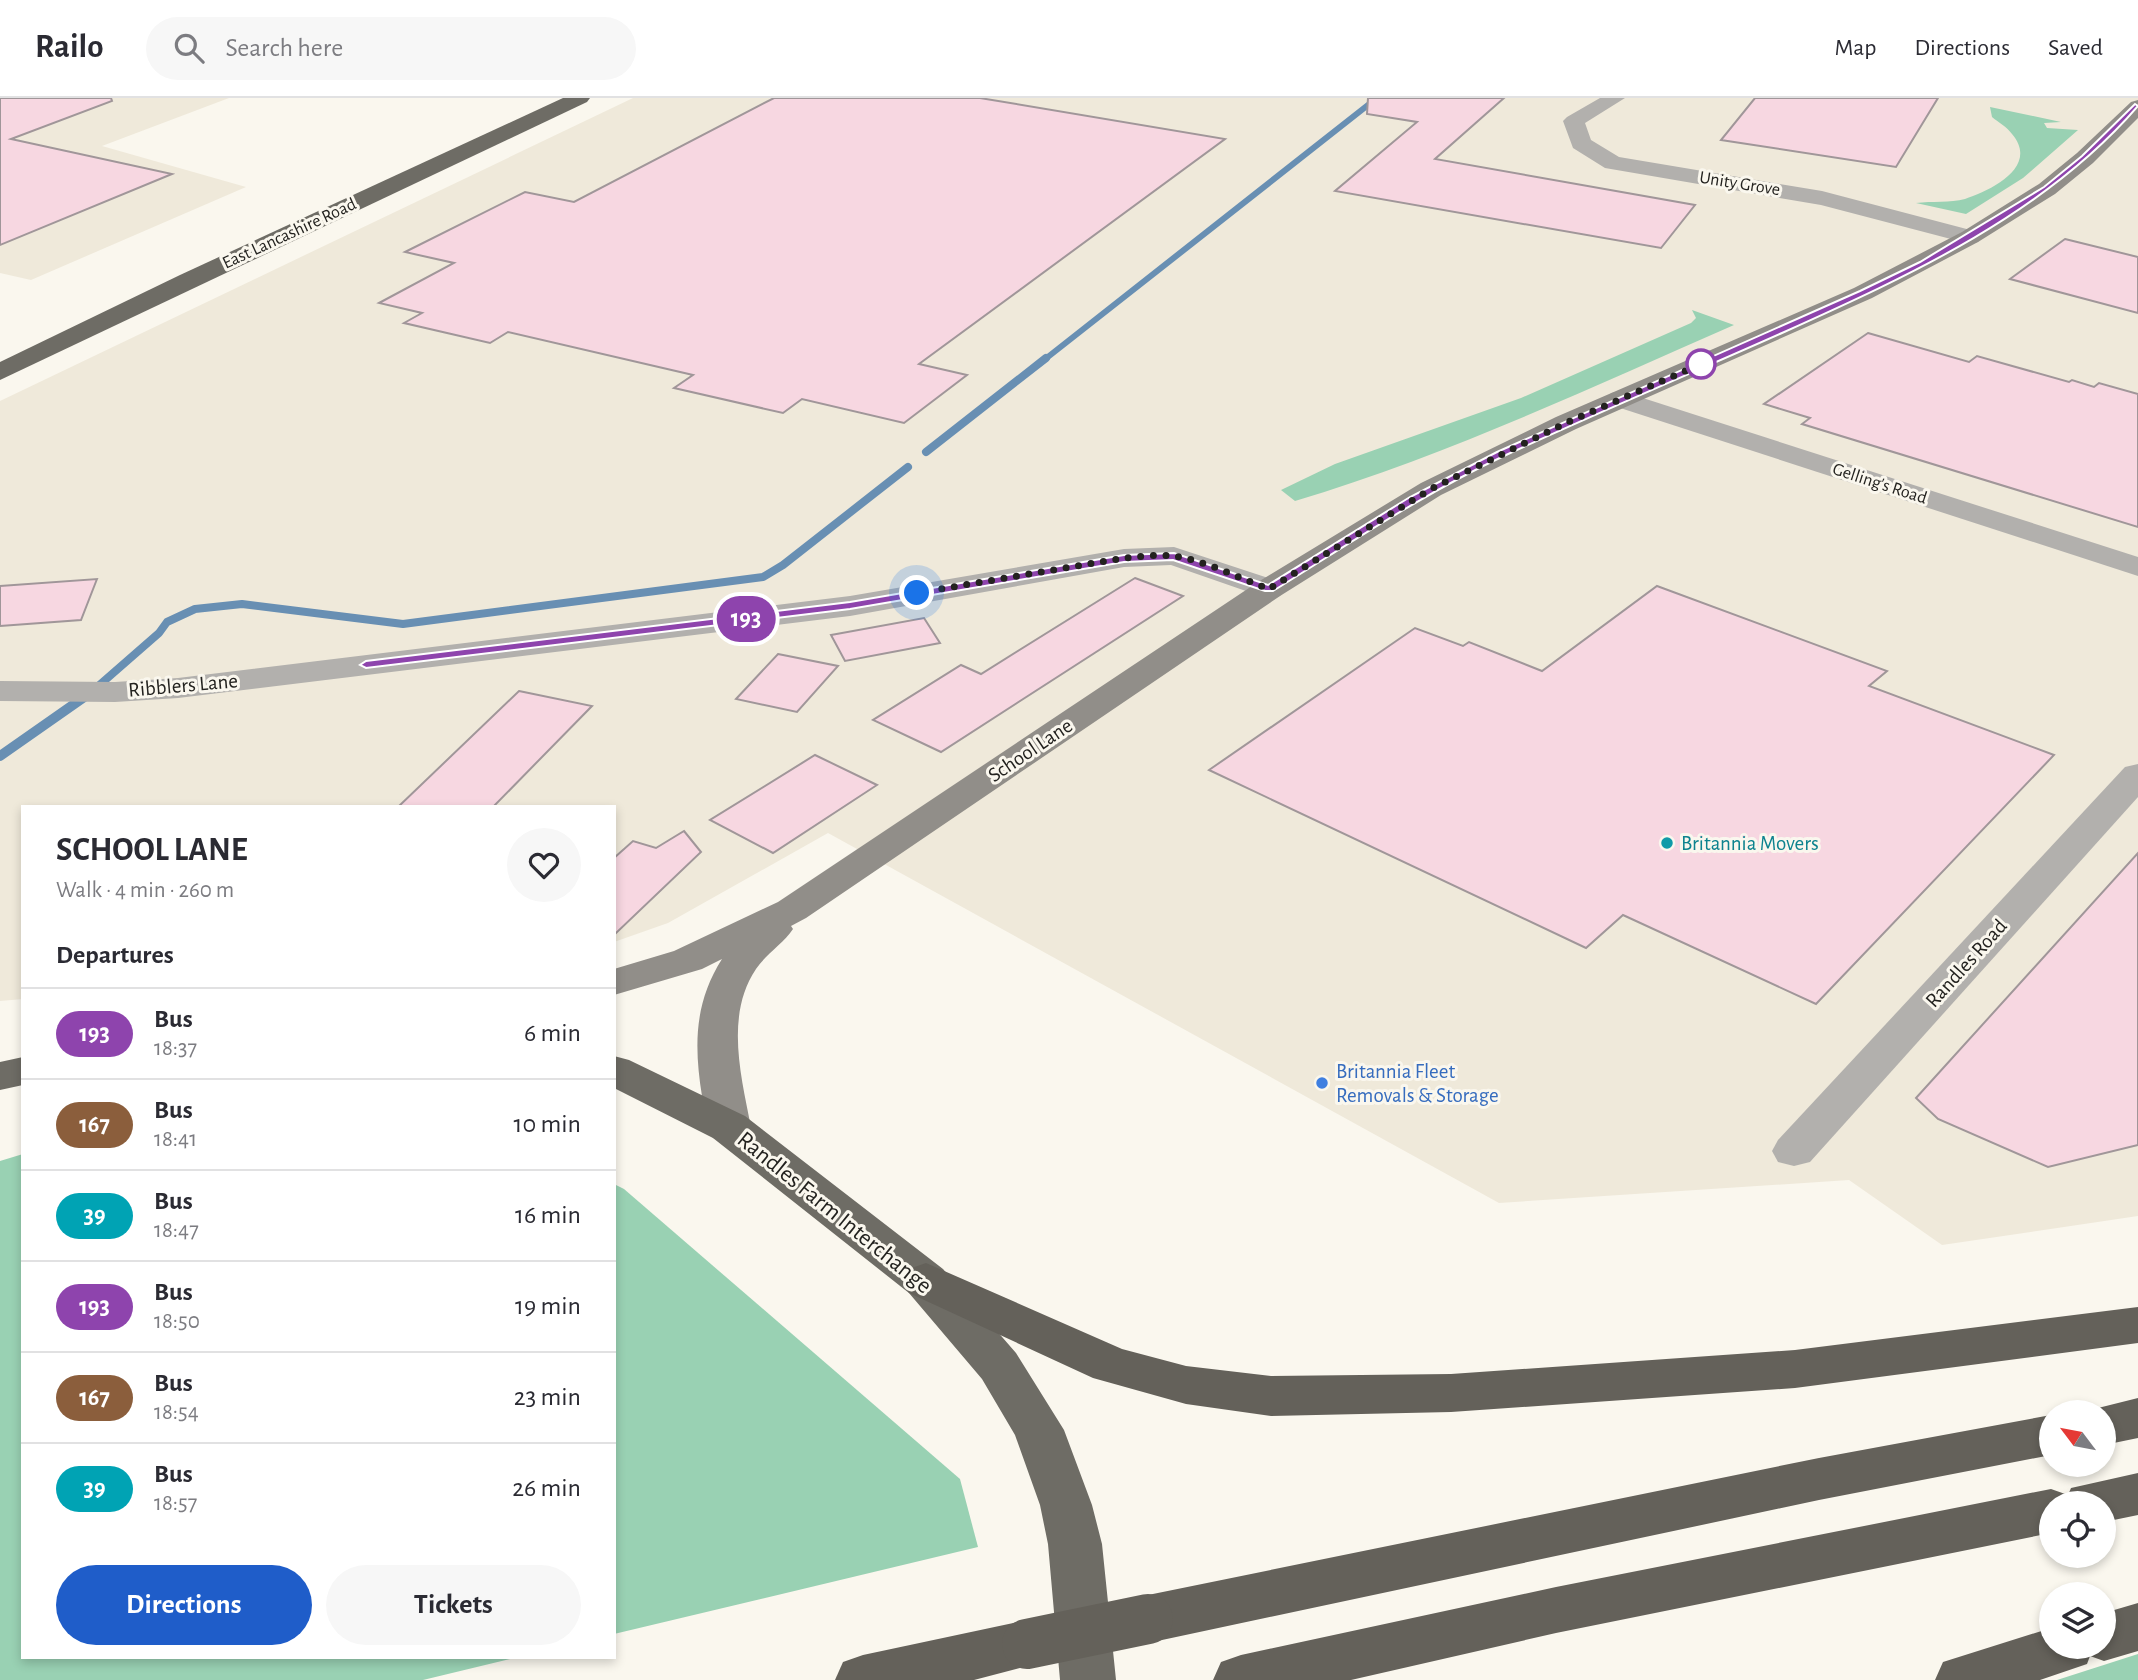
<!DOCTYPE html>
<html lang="en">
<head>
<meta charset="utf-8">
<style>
	body { margin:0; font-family:"Alegreya Sans",sans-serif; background:#f7f7f7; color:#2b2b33; height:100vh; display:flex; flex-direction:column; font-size:26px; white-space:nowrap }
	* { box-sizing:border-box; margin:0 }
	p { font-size:23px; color:#7c7c81 }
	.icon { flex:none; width:38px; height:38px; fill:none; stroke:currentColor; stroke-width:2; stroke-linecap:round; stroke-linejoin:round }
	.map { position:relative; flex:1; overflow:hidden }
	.panel { position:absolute; left:21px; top:707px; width:595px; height:854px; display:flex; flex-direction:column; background:#fff; border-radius:0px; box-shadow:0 4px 10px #0003 }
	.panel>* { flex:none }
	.badge { padding:0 14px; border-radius:23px; font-size:24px; line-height:46px }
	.needle { width:46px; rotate:302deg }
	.buttons { position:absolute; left:2039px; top:1302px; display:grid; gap:14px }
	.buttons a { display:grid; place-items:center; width:77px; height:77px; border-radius:50%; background:#fff; box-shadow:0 4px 10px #0003; font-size:35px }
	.you { position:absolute; width:35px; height:35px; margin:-18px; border:5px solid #fff; border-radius:50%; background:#1a73e8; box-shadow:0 0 0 10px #1a73e833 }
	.map>.badge { position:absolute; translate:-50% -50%; box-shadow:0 0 0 4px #fff }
	h2 { padding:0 35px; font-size:26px; line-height:63px }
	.round { display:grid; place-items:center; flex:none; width:74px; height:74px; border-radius:37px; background:#f7f7f7 }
	.head { display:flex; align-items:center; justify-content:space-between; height:119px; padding:0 35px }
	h1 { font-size:33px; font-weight:700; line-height:52px }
	.button { display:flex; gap:14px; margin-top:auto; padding:14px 35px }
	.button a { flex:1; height:80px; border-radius:42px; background:#1f5dc9; color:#fff; font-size:28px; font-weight:700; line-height:80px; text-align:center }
	.button a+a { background:#f7f7f7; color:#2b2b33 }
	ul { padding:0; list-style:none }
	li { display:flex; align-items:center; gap:21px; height:91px; padding:0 35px; border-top:2px solid #e1e1e2 }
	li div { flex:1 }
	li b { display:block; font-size:26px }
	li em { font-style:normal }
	li .badge { min-width:77px; font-weight:700; text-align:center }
	header { display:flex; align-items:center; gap:42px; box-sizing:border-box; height:98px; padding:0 35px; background:#fff; border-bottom:2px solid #e1e1e2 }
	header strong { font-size:33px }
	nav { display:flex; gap:38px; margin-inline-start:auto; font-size:24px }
	.search { width:490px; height:63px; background:#f7f7f7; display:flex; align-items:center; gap:18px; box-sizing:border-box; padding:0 24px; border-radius:38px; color:#7c7c81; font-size:26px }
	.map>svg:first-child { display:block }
	.built { fill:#efe9da }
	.green { fill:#99d1b3 }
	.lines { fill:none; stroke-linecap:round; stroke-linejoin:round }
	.stream-far2 { stroke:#688fb3; stroke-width:6 }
	.stream-far1 { stroke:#688fb3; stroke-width:8 }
	.stream { stroke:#688fb3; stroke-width:10 }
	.building { fill:#f7d7e1; stroke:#a09699; stroke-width:2 }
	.minor { fill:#b2b0ad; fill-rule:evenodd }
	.secondary { fill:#918e89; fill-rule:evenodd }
	.trunk { fill:#6e6c65; fill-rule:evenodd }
	.motorway { fill:#64615a; fill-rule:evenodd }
	.motorway-bridge { stroke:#64615a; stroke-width:50 }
	.line { fill:#8e44ad; stroke:#fff; stroke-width:2 }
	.walk { stroke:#23221f; stroke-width:7; stroke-dasharray:0 12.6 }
	.stop-dot { fill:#fff; stroke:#8e44ad; stroke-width:3.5 }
	.culture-dot { fill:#0f9aa8; stroke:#faf7ee; stroke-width:2.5 }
	.shop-dot { fill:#3f7fe0; stroke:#faf7ee; stroke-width:2.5 }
	.labels { text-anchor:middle; stroke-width:6; stroke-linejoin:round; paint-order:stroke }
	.far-street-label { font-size:18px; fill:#23221f; stroke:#faf7ee }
	.street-label { font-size:21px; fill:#23221f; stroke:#faf7ee }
	.culture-label { font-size:21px; fill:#0d838f; stroke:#faf7ee; text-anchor:start }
	.shop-label { font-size:21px; fill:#366cbe; stroke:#faf7ee; text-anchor:start }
	.near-street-label { font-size:24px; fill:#23221f; stroke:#faf7ee }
</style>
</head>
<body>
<header>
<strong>Railo</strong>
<div class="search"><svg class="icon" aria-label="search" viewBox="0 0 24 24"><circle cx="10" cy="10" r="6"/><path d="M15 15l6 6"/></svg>Search here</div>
<nav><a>Map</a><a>Directions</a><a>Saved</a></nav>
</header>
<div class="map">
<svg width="2138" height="1582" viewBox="0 0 2138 1582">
	<rect width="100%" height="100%" fill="#faf7ee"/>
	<g class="built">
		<polygon points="0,0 229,0 102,48 246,89 31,182 0,175"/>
		<polygon points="633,0 2138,0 2138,1118 1942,1147 1849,1082 1499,1105 828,735 668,825 614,844 614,709 23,709 23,901 0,903 0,303"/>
	</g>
	<g class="green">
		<path d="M1990,9l71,15 -17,1 3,5 31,2 -55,48 -57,36 -50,-11c16,-2 34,0 49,-4 25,-8 75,-32 47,-65 -5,-7 -14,-12 -20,-17z"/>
		<path d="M1692,212l42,15c-144,63 -288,131 -439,176l-14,-11 54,-26 186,-66 170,-75 5,-5z"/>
		<polygon points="23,1056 23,1559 518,1559 423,1582 0,1582 0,1063"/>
		<polygon points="614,1086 624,1091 960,1381 978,1449 614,1536"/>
		<polygon points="2138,1556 2138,1582 2057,1582"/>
	</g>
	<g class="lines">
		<polyline class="stream-far2" points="1044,262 1377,0"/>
		<g class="stream-far1">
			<polyline points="926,354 1046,260"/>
			<polyline points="88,597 159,535 167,524 195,511 242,506 403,526 763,479 783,467 908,369"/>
		</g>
		<polyline class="stream" points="0,658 90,595"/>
	</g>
	<g class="building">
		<polygon points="0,0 111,0 112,3 11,41 172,76 0,147"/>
		<polygon points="774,0 980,0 1225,41 919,266 967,277 904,325 802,301 783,315 674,290 693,277 508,234 490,245 404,225 422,215 379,205 454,165 405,154 525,94 574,104"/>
		<polygon points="1368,0 1504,0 1435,61 1695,107 1661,150 1335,93 1417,24 1367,16"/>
		<polygon points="1755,0 1938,0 1896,69 1721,42"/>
		<polygon points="2065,141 2138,159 2138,215 2010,181"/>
		<polygon points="1868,235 1969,264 1977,258 2069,284 2072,282 2094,289 2099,285 2138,296 2138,429 1802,326 1810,320 1764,306"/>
		<polygon points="1135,480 1183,498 941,654 873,622 961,567 981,576"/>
		<polygon points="97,481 81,522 0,528 0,488"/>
		<polygon points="1657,488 1887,573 1869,588 2054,657 1816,906 1623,817 1586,850 1209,672 1415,530 1463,548 1469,544 1542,573"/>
		<polygon points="924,520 940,545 845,563 831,537"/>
		<polygon points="778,556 838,568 797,614 736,601"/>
		<polygon points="519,593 592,608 493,709 398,709"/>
		<polygon points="815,657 877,687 773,755 710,722"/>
		<polygon points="684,733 701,754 614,837 614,760 633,743 656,750"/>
		<polygon points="2138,755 2138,1047 2048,1069 1938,1021 1916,1000"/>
	</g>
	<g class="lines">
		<g class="minor">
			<polygon points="1600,0 1625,0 1585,25 1591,42 1619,59 1822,93 1978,134 1982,139 1978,144 1970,146 1821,107 1605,70 1573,50 1563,23 1567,19"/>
			<polygon points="1621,293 2138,459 2138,478 1611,307 1607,301 1611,295"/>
			<polygon points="1174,449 1280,484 1285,491 1280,498 1269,501 1171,467 1124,469 850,518 178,600 115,604 0,603 0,583 115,584 178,580 850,498 1124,451"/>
			<polygon points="2138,666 2138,699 1810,1064 1794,1068 1778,1064 1772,1053 1778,1042 2125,669"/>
		</g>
		<path class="secondary" d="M2138,2v18l-45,45 -38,31 -77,48 -106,56 -296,131 -135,66 -161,101 -474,322 -15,8 2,3c-10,15 -27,25 -37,40 -31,46 -15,107 -5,158l-6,11 -16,4 -16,-4c-7,-13 -9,-27 -11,-42 -8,-50 -8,-93 20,-137l-20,10 -88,26v-26l60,-18 104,-49 480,-320 163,-99 135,-66 298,-129 108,-56 77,-48 38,-31 54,-51z"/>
		<g class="trunk">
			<polygon points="563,0 590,0 587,4 0,282 0,264 180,177"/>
			<polygon points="614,958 629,962 745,1018 943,1171 1016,1255 1064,1332 1092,1407 1102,1446 1116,1582 1060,1582 1048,1446 1040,1407 1015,1337 982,1281 909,1195 713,1040 614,990"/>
			<polygon points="23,959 23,987 0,992 0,964"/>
		</g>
		<g class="motorway">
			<polygon points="926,1165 1122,1251 1186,1268 1271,1278 1451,1276 1795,1252 2138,1209 2138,1245 1795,1290 1451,1314 1271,1318 1186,1306 1093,1280 909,1195 902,1183 909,1171"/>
			<polygon points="2138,1300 2138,1340 2104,1347 2104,1314 2086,1313"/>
			<polygon points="2051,1317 2051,1357 1819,1402 1148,1545 1129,1538 1121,1521 1129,1504 1148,1497 1819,1360"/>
			<polygon points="2138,1375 2138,1417 2104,1424 2104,1405 2051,1405 2051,1435 1556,1535 1351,1582 1213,1582 1221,1564 1241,1557 1556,1489 2051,1391 2068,1397 2071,1390"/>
			<polygon points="2138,1505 2138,1553 2104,1563 2090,1558 2087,1566 2040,1582 1935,1582 1943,1564 2051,1530 2051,1549 2104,1549 2104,1515"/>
			<polygon points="1027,1522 1047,1529 1055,1546 1047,1563 974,1582 835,1582 843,1564 863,1557"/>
		</g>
		<polyline class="motorway-bridge" points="1027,1546 1148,1521"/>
	</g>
	<path class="line" d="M2135,6l3,2c-92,107 -227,169 -356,227 -92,41 -185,80 -276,122 -82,38 -157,89 -233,136h-8l-92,-31 -49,2 -274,47 -484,59 -6,-3 6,-4 484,-59 274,-47 50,-2 94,32 142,-88 87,-45 363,-161 60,-29 124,-75 38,-31z"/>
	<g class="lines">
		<path class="walk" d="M917,495l207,-35c16,-1 34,-4 50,-2 32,5 65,22 95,33l162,-100 135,-66 135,-59"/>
	</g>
	<circle class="stop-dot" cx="1701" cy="266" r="14"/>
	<circle class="culture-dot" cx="1667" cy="745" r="7"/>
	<circle class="shop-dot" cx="1322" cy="985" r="7"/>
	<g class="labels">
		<g class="far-street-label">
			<text transform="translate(1740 85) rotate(9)" y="6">Unity Grove</text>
			<text transform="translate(289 135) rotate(-25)" y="6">East Lancashire Road</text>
			<text transform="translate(1880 385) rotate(18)" y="6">Gelling's Road</text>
		</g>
		<g class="street-label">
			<text transform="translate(183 587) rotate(-5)" y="7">Ribblers Lane</text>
			<text transform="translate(1030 652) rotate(-34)" y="7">School Lane</text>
			<text transform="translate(1966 865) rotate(-48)" y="7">Randles Road</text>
		</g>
		<g class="culture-label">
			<text x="1681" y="752">Britannia Movers</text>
		</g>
		<g class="shop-label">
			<text x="1336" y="980">Britannia Fleet<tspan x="1336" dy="24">Removals &amp; Storage</tspan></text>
		</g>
		<g class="near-street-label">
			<text transform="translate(835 1114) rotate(39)" y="8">Randles Farm Interchange</text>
		</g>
	</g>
</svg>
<div class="buttons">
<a><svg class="needle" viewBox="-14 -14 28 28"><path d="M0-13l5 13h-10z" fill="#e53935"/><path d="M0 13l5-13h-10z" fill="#7c7c81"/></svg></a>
<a><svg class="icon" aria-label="locate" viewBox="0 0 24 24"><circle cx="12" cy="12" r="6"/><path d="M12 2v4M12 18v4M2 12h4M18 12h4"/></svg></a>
<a><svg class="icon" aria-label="layers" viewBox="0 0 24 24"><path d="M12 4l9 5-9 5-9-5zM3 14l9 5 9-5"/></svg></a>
</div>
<div class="you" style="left:917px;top:495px"></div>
<b class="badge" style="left:746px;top:521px;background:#8e44ad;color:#fff">193</b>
<section class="panel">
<div class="head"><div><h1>SCHOOL LANE</h1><p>Walk · 4 min · 260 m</p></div><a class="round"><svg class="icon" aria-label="heart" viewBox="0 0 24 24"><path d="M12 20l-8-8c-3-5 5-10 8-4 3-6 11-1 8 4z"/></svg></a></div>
<h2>Departures</h2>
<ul>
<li><span class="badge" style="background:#8e44ad;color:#fff">193</span><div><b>Bus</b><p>18:37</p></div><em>6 min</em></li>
<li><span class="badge" style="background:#8b5e3c;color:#fff">167</span><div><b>Bus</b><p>18:41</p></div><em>10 min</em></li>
<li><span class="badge" style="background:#00a3b4;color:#fff">39</span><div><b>Bus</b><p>18:47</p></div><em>16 min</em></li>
<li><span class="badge" style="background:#8e44ad;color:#fff">193</span><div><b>Bus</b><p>18:50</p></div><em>19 min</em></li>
<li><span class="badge" style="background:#8b5e3c;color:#fff">167</span><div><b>Bus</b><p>18:54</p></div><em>23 min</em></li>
<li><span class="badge" style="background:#00a3b4;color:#fff">39</span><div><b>Bus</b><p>18:57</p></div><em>26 min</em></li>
</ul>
<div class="button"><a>Directions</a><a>Tickets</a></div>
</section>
</div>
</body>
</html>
